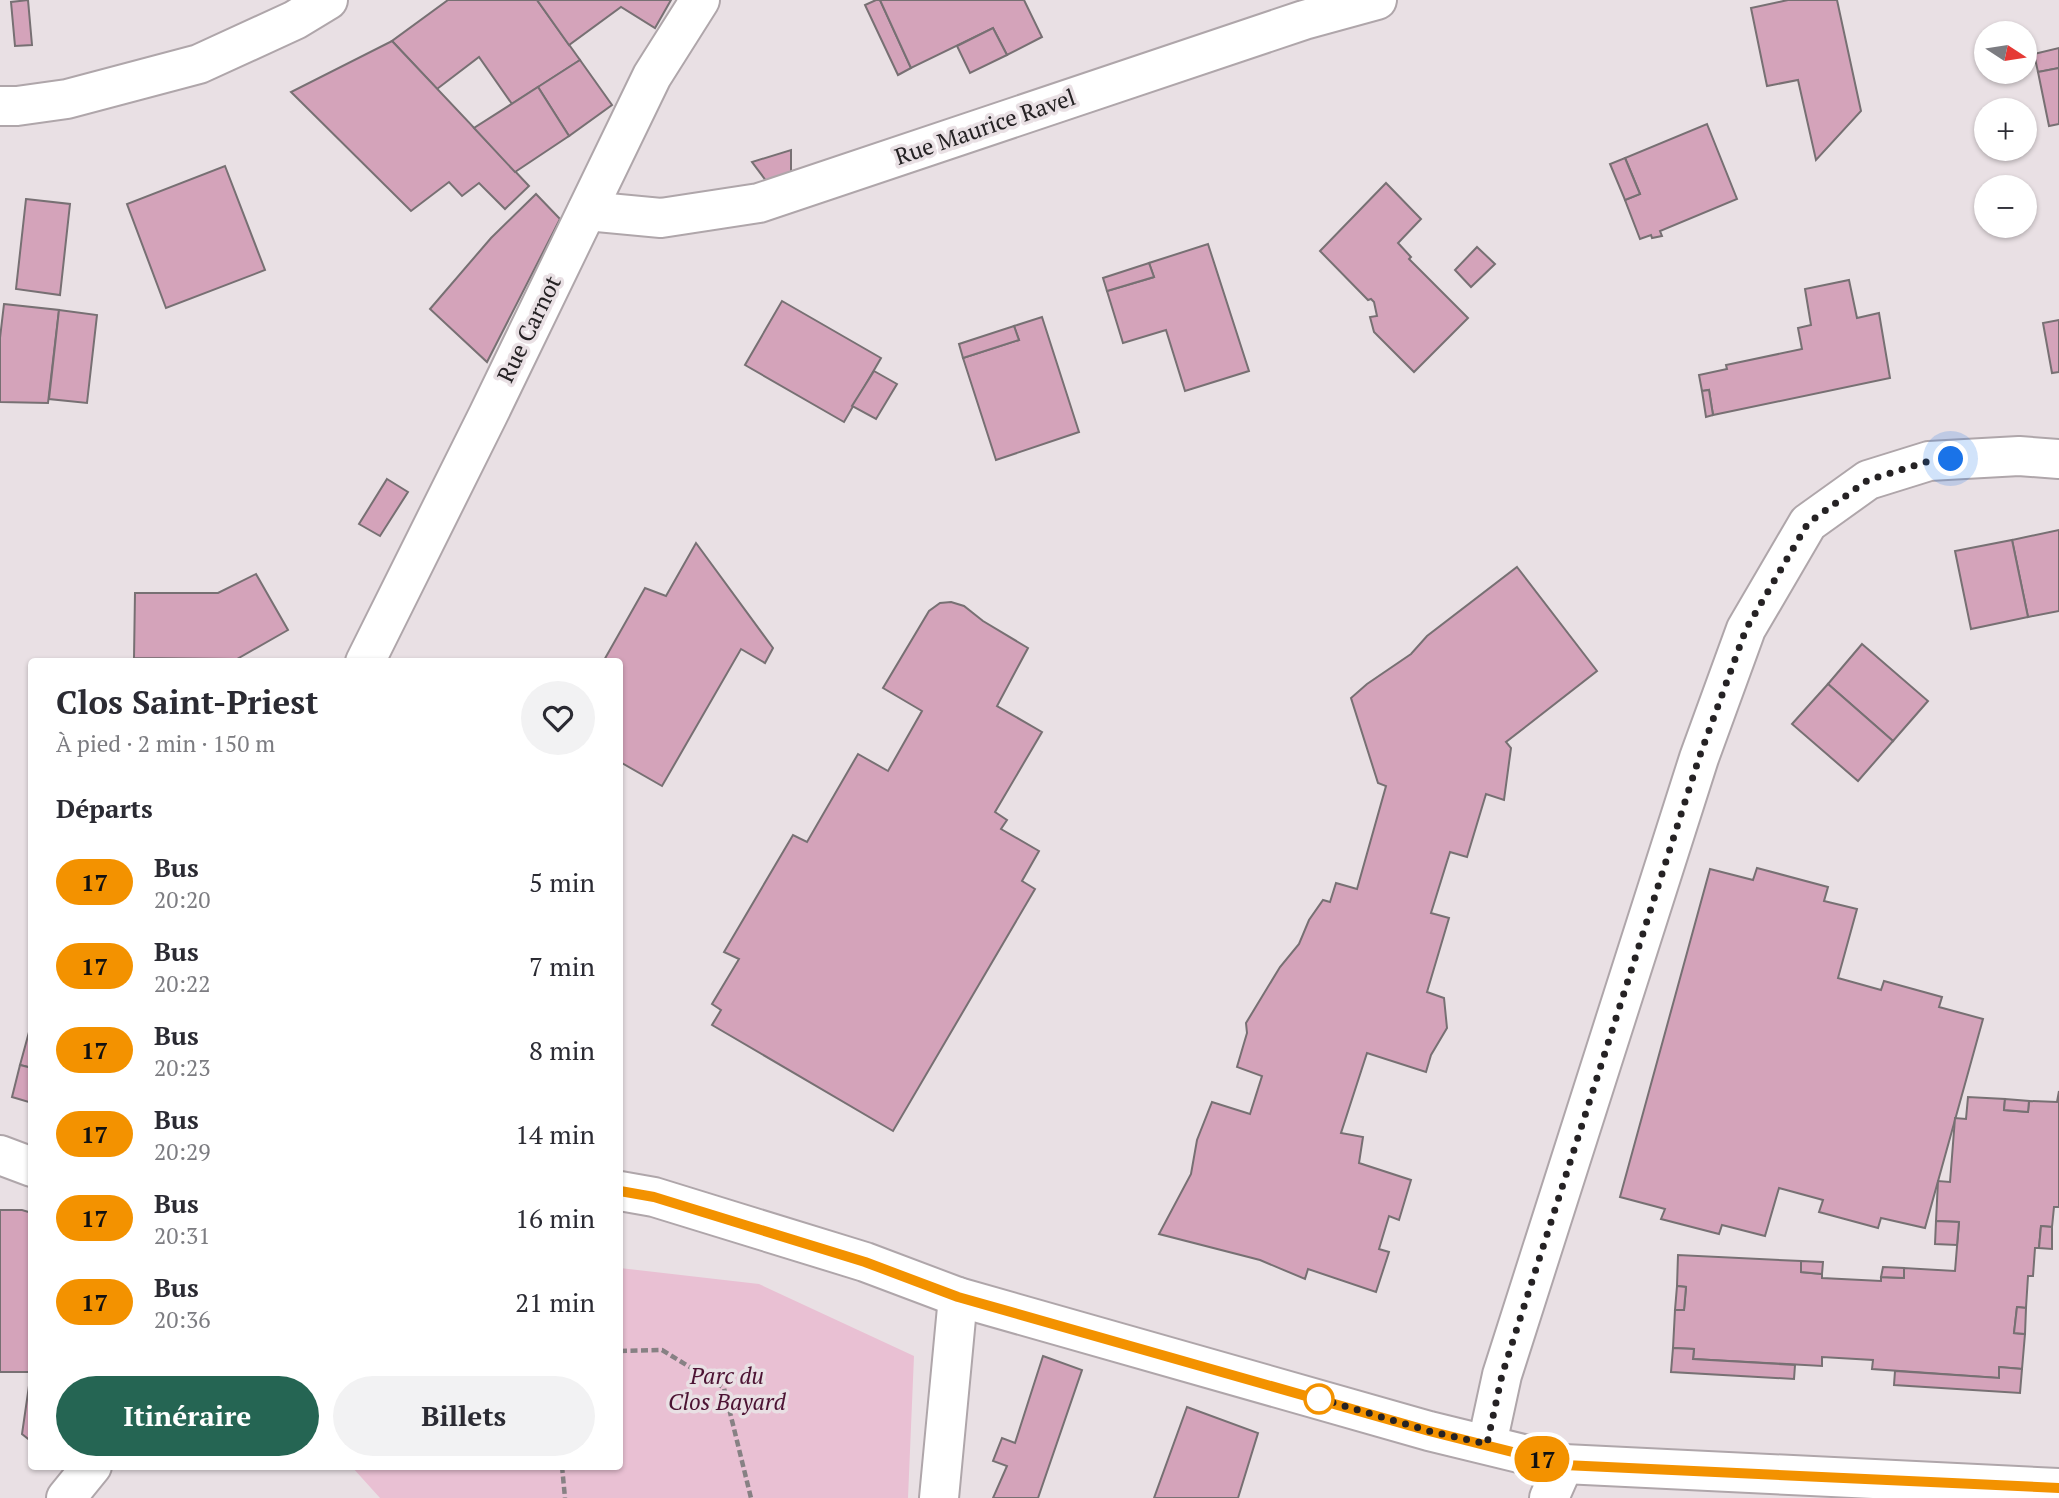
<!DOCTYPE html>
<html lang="fr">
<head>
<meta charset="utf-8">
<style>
	body { margin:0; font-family:"PT Serif",serif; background:#f2f2f3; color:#2b2b33; height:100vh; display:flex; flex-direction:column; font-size:26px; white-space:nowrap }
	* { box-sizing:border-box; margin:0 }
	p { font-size:23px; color:#7c7c81 }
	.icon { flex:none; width:38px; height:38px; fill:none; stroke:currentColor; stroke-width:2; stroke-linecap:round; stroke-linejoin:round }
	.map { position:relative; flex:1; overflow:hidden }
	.panel { position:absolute; left:28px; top:658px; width:595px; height:812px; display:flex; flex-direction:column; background:#fff; border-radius:7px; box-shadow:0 2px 5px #0004 }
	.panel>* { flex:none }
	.badge { padding:0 14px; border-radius:23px; font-size:24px; line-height:46px }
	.needle { width:46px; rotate:102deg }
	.tools { position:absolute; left:1974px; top:21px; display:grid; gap:14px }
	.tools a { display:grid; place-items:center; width:63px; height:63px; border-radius:50%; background:#fff; box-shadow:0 2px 5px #0004; font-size:35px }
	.you { position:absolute; width:35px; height:35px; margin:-18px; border:5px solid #fff; border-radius:50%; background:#1a73e8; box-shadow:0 0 0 10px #1a73e833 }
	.map>.badge { position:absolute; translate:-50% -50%; box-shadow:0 0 0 4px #fff }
	h2 { padding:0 28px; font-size:26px; line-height:63px }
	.round { display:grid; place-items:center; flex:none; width:74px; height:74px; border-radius:37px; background:#f2f2f3 }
	.summary { display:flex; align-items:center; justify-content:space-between; height:119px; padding:0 28px }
	h1 { font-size:33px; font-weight:700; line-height:52px }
	.action { display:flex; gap:14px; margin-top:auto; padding:14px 28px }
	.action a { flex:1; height:80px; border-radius:42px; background:#256553; color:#fff; font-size:28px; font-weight:700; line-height:80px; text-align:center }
	.action a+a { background:#f2f2f3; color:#2b2b33 }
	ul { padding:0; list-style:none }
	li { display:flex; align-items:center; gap:21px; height:84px; padding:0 28px }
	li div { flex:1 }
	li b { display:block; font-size:26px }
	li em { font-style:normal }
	li .badge { min-width:77px; font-weight:700; text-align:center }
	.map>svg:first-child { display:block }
	.green { fill:#e9c0d3 }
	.building { fill:#d4a3ba; stroke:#777073; stroke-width:2 }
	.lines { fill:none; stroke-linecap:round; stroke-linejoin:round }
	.minor-casing { stroke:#afa6aa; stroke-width:42 }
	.path { stroke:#878184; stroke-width:4.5; stroke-dasharray:7 3.5; stroke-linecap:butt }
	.minor { stroke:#fff; stroke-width:38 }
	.line-casing { stroke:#fff; stroke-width:16 }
	.line { stroke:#f39200; stroke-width:10 }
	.walk { stroke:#252224; stroke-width:7; stroke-dasharray:0 12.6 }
	.stop-dot { fill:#fff; stroke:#f39200; stroke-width:3.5 }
	.labels { text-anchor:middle; stroke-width:7; stroke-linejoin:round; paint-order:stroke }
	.street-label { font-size:23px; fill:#252224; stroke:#e9e0e4 }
	.park-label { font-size:23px; font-style:italic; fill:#4c1333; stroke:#e9e0e4 }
</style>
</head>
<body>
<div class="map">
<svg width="2059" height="1498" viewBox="0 0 2059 1498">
	<rect width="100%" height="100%" fill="#e9e0e4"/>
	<polygon class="green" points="620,1268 759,1284 914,1356 908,1498 380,1498 352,1467 620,1466"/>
	<g class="building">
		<polygon points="28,0 32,45 15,46 11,2"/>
		<polygon points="448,0 537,0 580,60 512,104 479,57 437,89 392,41"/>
		<polygon points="537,0 671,0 655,28 621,7 569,45"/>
		<polygon points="876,0 880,0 911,68 898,75 865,5"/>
		<polygon points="880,0 1024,0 1042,37 1007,55 993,28 911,68"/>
		<polygon points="1788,0 1837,0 1861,111 1816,160 1798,80 1767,86 1751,8"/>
		<polygon points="993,28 1007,55 970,73 957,46"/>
		<polygon points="392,41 529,186 505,209 479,183 462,196 449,182 411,211 291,92"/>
		<polygon points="2059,48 2059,68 2038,72 2034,54"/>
		<polygon points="580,60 612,105 569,136 538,87"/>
		<polygon points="2059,68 2059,124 2049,126 2038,72"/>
		<polygon points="538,87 569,136 515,172 474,128"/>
		<polygon points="1707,124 1737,199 1660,231 1662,236 1652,238 1651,235 1640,239 1625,200 1640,194 1625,158"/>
		<polygon points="791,150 791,174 767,182 752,162"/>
		<polygon points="1625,158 1640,194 1625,200 1610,164"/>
		<polygon points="225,166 265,270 166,308 127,204"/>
		<polygon points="1386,183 1421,219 1398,243 1411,257 1409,259 1468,318 1414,372 1374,332 1370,317 1377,316 1374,302 1371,299 1368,300 1320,251"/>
		<polygon points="536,194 560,219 487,362 430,309 491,238"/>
		<polygon points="26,199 70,204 60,295 16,289"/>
		<polygon points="1208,244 1249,371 1185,391 1166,330 1123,343 1107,291 1154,277 1149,263"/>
		<polygon points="1477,247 1495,264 1471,287 1455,270"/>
		<polygon points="1149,263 1154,277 1107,291 1103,278"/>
		<polygon points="1849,280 1857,318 1879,313 1890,378 1713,415 1709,390 1702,391 1699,375 1727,369 1726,365 1802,349 1798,328 1811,325 1805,289"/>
		<polygon points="782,301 881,358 844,422 745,365"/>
		<polygon points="4,304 59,310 48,403 0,402 0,338"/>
		<polygon points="59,310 97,315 87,403 49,399"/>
		<polygon points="1042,317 1079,432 996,460 963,358 1019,340 1014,326"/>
		<polygon points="2059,320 2059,372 2052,373 2043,323"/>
		<polygon points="1014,326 1019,340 963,358 959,344"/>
		<polygon points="874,371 897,384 876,419 852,406"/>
		<polygon points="1709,390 1713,415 1706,417 1702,391"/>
		<polygon points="387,479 408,492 380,536 359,524"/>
		<polygon points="2059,530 2059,611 2028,617 2012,540"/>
		<polygon points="2012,540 2028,617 1971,629 1955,551"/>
		<polygon points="696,543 773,648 765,663 741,649 662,786 620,762 620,662 603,662 645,588 666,596"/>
		<polygon points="1517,567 1597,671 1506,742 1511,748 1504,800 1486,794 1467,857 1450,852 1431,913 1449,918 1427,992 1444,998 1447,1028 1431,1055 1426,1072 1367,1053 1341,1133 1363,1137 1359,1163 1411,1180 1399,1220 1389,1216 1379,1249 1389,1252 1376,1292 1308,1269 1305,1279 1260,1260 1159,1234 1191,1174 1197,1140 1212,1102 1250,1114 1262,1076 1237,1067 1247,1033 1246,1023 1280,967 1299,944 1309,920 1323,900 1330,902 1336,883 1357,889 1386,786 1378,783 1351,698 1367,684 1411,654 1427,636"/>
		<polygon points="256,574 288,630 237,659 134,658 135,593 218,593"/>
		<polygon points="951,602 964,606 983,621 1028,648 997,706 1042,732 995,812 1007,820 1001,829 1039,851 1022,881 1035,889 893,1131 712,1025 721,1010 712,1004 739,959 724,952 793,835 807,842 858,754 888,771 922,711 883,688 929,611 940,603"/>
		<polygon points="1862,644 1928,701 1893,741 1828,684"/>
		<polygon points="1828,684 1893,741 1858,781 1792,724"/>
		<polygon points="1757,868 1828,887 1824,901 1857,909 1838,978 1881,990 1884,981 1942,997 1939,1007 1983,1019 1925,1228 1881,1218 1878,1228 1819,1212 1823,1200 1779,1188 1765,1236 1722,1225 1719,1234 1661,1219 1665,1209 1620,1197 1710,869 1753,880"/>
		<polygon points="29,1032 32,1032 32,1068 20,1065"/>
		<polygon points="20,1065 32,1068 32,1103 12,1097"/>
		<polygon points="2059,1091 2059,1207 2054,1207 2052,1227 2041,1226 2039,1248 2035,1248 2033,1276 2028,1276 2026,1308 2017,1307 2014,1333 2025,1334 2022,1369 1999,1367 1999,1378 1872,1369 1873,1360 1822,1357 1822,1366 1693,1359 1694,1349 1673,1348 1675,1310 1684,1310 1686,1287 1677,1286 1678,1255 1801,1261 1801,1272 1822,1274 1822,1278 1881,1281 1881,1277 1904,1278 1904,1268 1955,1271 1959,1222 1936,1221 1938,1181 1950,1182 1955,1118 1966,1119 1968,1097 2005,1099 2004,1110 2028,1112 2029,1101 2057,1102"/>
		<polygon points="2005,1099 2029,1101 2028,1112 2004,1110"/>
		<polygon points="0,1210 22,1210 32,1213 32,1442 22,1434 31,1372 0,1372"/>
		<polygon points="1936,1221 1959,1222 1957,1245 1935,1244"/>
		<polygon points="2041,1226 2052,1227 2052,1249 2039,1248"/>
		<polygon points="1801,1261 1823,1262 1822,1274 1801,1272"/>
		<polygon points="1883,1267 1904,1268 1904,1278 1881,1277"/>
		<polygon points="1677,1286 1686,1287 1684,1310 1675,1310"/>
		<polygon points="2017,1307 2026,1308 2025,1334 2014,1333"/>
		<polygon points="1673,1348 1694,1349 1693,1359 1795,1365 1794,1379 1671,1372"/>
		<polygon points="1043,1356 1082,1370 1038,1498 993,1498 1007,1466 993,1461 1002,1438 1015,1443"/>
		<polygon points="1999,1367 2022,1369 2020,1393 1894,1385 1895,1371 1999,1378"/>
		<polygon points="1187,1407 1258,1433 1238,1498 1154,1498"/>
	</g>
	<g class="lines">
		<g class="minor-casing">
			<g id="minor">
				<polyline points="0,106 17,106 67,99 199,64 295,20 328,0"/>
				<polyline points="587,211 661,218 759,203 1304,20 1377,0"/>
				<polyline points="365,662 488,415 652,76 700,0"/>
				<polyline points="0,1155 32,1167"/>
				<polyline points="620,1191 654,1197 865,1262 958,1297 1429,1431 1564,1464 2059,1488"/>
				<polyline points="1487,1444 1502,1375 1699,758 1746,629 1808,523 1868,480 1929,461 2019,456 2059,459"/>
				<polyline points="66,1498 92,1466"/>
				<polyline points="939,1498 958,1297"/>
				<polyline points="1549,1498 1564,1464"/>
			</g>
		</g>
		<g class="path">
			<polyline points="620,1351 662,1350 724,1388 751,1498"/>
			<polyline points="562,1466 565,1498"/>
		</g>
		<use href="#minor" class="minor"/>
	</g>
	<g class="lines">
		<g class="line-casing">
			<polyline id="line" points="620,1191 654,1197 865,1262 958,1297 1429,1431 1564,1465 2059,1488"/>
		</g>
		<use href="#line" class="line"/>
		<polyline class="walk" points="1319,1399 1314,1397 1429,1431 1487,1444 1502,1375 1543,1247 1699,758 1746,629 1808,523 1868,480 1929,461 1951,459"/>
	</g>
	<circle class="stop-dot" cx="1319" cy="1399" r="14"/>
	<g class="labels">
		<g class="street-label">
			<text transform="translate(985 127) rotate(-19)" y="8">Rue Maurice Ravel</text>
			<text transform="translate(529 329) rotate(-64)" y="8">Rue Carnot</text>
		</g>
		<g class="park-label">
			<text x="727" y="1384">Parc du<tspan x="727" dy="26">Clos Bayard</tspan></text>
		</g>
	</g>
</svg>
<div class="tools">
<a><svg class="needle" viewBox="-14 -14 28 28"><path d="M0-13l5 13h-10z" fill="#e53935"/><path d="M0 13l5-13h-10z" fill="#7c7c81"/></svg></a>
<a>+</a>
<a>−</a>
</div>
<div class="you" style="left:1951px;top:459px"></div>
<b class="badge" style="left:1542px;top:1459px;background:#f39200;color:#111">17</b>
<section class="panel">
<div class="summary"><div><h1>Clos Saint-Priest</h1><p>À pied · 2 min · 150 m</p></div><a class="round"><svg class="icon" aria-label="heart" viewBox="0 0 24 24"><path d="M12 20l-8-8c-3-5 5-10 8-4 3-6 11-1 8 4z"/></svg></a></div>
<h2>Départs</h2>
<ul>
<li><span class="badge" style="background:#f39200;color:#111">17</span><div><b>Bus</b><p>20:20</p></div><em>5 min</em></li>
<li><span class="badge" style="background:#f39200;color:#111">17</span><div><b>Bus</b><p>20:22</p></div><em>7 min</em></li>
<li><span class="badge" style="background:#f39200;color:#111">17</span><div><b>Bus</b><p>20:23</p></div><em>8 min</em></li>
<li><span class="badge" style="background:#f39200;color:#111">17</span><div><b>Bus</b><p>20:29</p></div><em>14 min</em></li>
<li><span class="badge" style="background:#f39200;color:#111">17</span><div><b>Bus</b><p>20:31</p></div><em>16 min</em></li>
<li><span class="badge" style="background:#f39200;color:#111">17</span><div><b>Bus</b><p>20:36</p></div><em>21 min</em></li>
</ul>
<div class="action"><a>Itinéraire</a><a>Billets</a></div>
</section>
</div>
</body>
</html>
